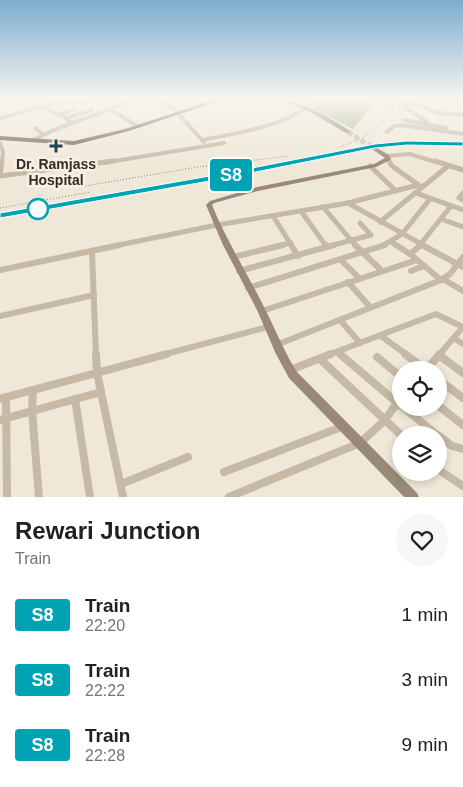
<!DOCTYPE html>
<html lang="en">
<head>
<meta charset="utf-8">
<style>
	body { margin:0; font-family:Helvetica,sans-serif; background:#f6f6f6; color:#202124; height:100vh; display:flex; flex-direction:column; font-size:19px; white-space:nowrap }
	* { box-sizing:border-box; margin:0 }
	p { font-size:16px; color:#757577 }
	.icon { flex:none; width:28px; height:28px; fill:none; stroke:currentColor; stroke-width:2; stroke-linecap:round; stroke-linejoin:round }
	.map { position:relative; height:497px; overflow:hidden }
	.drawer { display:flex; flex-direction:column; background:#fff; flex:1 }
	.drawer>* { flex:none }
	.badge { padding:0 10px; border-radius:4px; font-size:18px; line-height:32px }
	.tools { position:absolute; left:392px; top:361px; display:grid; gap:10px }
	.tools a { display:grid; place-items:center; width:55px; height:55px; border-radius:50%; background:#fff; box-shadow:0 2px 8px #0003; font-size:25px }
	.map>.badge { position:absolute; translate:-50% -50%; box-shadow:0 0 0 2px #fff }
	.round { display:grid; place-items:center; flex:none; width:52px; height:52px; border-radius:26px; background:#f6f6f6 }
	.headline { display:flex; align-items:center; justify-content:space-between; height:85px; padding:0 15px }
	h1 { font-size:24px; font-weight:800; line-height:38px }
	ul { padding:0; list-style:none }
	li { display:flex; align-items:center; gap:15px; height:65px; padding:0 15px }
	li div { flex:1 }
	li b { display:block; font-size:19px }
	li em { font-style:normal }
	li .badge { min-width:55px; font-weight:700; text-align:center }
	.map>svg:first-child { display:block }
	.green { fill:#adbd9a }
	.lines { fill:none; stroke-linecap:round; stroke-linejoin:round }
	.secondary-tunnel { stroke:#c9c2b5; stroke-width:5; stroke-dasharray:5 2.5; stroke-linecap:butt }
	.street-far3 { stroke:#c6b9a6; stroke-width:4 }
	.street-far2 { stroke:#c6b9a6; stroke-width:5 }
	.street-far1 { stroke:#c6b9a6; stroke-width:6 }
	.street { stroke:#c6b9a6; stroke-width:8 }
	.secondary { fill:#9a8978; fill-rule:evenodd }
	.primary { fill:#746558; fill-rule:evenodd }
	.rail { stroke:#332c27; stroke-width:1; stroke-dasharray:0.5 2.5; stroke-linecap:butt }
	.line { fill:#00a3b4; stroke:#fff }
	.poi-dot { fill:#1f4751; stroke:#f7f1e5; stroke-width:2 }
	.stop-dot { fill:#fff; stroke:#00a3b4; stroke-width:2.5 }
	.labels { text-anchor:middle; stroke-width:5; stroke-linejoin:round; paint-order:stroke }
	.far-poi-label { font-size:14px; font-weight:bold; fill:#332c27; stroke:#f7f1e5 }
</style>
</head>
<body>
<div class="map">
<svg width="463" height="497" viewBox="0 0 463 497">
	<rect width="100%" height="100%" fill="#efe8d9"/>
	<polygon class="green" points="319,98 377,98 353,129 314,109"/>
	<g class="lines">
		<polyline class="secondary-tunnel" points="348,132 377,150"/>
		<g class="street-far3">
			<polyline points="34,98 38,108"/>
			<polyline points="155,98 174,109 204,142"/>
			<polyline points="0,99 5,98"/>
			<polyline points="41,107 65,117 71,123"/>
			<polyline points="112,110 137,126"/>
			<polyline points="59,115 74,109"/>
			<polyline points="0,118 58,102 75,100 83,103 99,98"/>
			<polyline points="66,118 92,110"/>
			<polyline points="404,120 446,128"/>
			<polyline points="427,122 401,104 411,103 439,113 463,115"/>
			<polyline points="35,128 43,134"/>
			<polyline points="387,132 394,126 402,125 463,134"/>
			<path d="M34,140c31,-19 68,-23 99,-42"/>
			<path d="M202,140c35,-7 90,-14 115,-42"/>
			<polyline points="0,143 3,152 2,163"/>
			<polyline points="387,156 410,154 439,163"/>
			<polyline points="388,159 390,163"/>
			<polyline points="103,163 224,143"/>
		</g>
		<g class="street-far2">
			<polyline points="389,161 392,166 420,186"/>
			<polyline points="435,161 463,170"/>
			<polyline points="370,166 396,191"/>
			<polyline points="0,174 2,161"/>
			<polyline points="0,176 113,161"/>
			<polyline points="416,193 463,210"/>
			<polyline points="463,193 459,198 463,200"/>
			<polyline points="348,203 418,185"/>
			<polyline points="323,207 356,246"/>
			<polyline points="301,211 326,246"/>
			<polyline points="273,216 292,246"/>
			<polyline points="441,219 463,227"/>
			<polyline points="380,222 448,166"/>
			<polyline points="391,242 398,246"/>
			<polyline points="114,246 217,225 348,203 425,246"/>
			<polyline points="277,246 291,243"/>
			<polyline points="330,246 371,235 360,223"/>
			<polyline points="382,246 402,234 430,199"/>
			<polyline points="419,246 451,206"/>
		</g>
		<g class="street-far1">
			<polyline points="291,245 298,256"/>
			<polyline points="326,245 327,247"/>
			<polyline points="355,245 382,271"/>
			<polyline points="396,245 410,254 441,280"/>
			<polyline points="422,245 463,267"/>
			<polyline points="92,252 96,355"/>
			<polyline points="410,254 421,245"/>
			<polyline points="233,257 283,245"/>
			<polyline points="341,260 359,278"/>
			<polyline points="0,270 120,245"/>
			<polyline points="239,271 334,245"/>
			<polyline points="411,271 424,266"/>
			<polyline points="443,279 463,291"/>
			<polyline points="348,282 370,307"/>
			<polyline points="248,288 385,245"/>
			<polyline points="262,311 417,260"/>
			<polyline points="0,316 94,295"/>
			<polyline points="340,320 360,343"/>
			<polyline points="381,336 407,355"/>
			<polyline points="454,338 463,344"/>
			<polyline points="276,345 441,280 450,274 463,257"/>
			<polyline points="337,352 341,355"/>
			<polyline points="162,355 268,327"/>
			<polyline points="328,355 436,314 463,327"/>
			<polyline points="439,355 463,327"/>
		</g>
		<g class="street">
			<polyline points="96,354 97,373 123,497"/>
			<polyline points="340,354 401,406"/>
			<polyline points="405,354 426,370"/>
			<polyline points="439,355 463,373"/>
			<polyline points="377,357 401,377"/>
			<polyline points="320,359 401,435"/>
			<polyline points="290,370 331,354"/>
			<polyline points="426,370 440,354"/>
			<polyline points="439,380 463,398"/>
			<polyline points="33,390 32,411 39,497"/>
			<polyline points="6,397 7,497"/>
			<polyline points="0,399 167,354"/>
			<polyline points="75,399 90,497"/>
			<polyline points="439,406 463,425"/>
			<polyline points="404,408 437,435"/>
			<polyline points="0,420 101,392"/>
			<polyline points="439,436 452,446 463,449"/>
			<polyline points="439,470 463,486"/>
			<polyline points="224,472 344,426"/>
			<polyline points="121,484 188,457"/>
			<polyline points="229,497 360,443 385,420 401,397"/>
		</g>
		<g class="secondary">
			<path d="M272,98c22,0 61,20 79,34l-5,1 -41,-24z"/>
			<path d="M377,148l12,7 2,4 -1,1 -14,7 -118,24 -44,12 -2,2c15,37 36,69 53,104 11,21 19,43 32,63l120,121 2,4h-15l-115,-119 -13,-24 -19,-44 -34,-65 -17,-40 4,-4 47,-14 117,-23 11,-6 -10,-7 -1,-1z"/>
		</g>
		<polygon class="primary" points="220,98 228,98 129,131 74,145 0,140 0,136 74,141 125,129"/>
		<g class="rail">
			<path d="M340,147c30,-11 43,-19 58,-49"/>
			<polyline points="79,187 198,167 289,156"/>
			<polyline points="0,208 91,192"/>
			<path d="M0,216c78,-14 157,-27 235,-42 76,-15 150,-34 228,-30"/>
		</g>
	</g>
	<linearGradient id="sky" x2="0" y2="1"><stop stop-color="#7cadcf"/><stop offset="0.59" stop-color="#f8f5ee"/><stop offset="1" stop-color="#f8f5ee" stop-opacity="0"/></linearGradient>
	<rect width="463" height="167" fill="url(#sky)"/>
	<polygon class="line" points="407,141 463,142 463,146 407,145 375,148 221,179 0,218 0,213 221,174 375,144"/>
	<path class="poi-dot" d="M53.5 138.5h5v5h5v5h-5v5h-5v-5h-5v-5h5z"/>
	<circle class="stop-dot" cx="38" cy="209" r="10"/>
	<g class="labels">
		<g class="far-poi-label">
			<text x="56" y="169">Dr. Ramjass<tspan x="56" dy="16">Hospital</tspan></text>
		</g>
	</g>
</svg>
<div class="tools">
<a><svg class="icon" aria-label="locate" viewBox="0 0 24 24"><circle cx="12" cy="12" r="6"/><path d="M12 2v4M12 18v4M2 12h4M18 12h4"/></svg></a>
<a><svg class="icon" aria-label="layers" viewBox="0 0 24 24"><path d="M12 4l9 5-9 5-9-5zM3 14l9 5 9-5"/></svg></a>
</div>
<b class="badge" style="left:231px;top:175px;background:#00a3b4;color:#fff">S8</b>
</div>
<section class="drawer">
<div class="headline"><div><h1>Rewari Junction</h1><p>Train</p></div><a class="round"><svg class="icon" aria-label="heart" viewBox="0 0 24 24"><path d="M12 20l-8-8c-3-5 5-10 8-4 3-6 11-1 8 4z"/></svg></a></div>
<ul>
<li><span class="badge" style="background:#00a3b4;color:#fff">S8</span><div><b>Train</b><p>22:20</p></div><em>1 min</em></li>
<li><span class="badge" style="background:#00a3b4;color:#fff">S8</span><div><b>Train</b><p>22:22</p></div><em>3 min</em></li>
<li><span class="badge" style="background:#00a3b4;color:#fff">S8</span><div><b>Train</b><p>22:28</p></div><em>9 min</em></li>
</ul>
</section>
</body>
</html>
